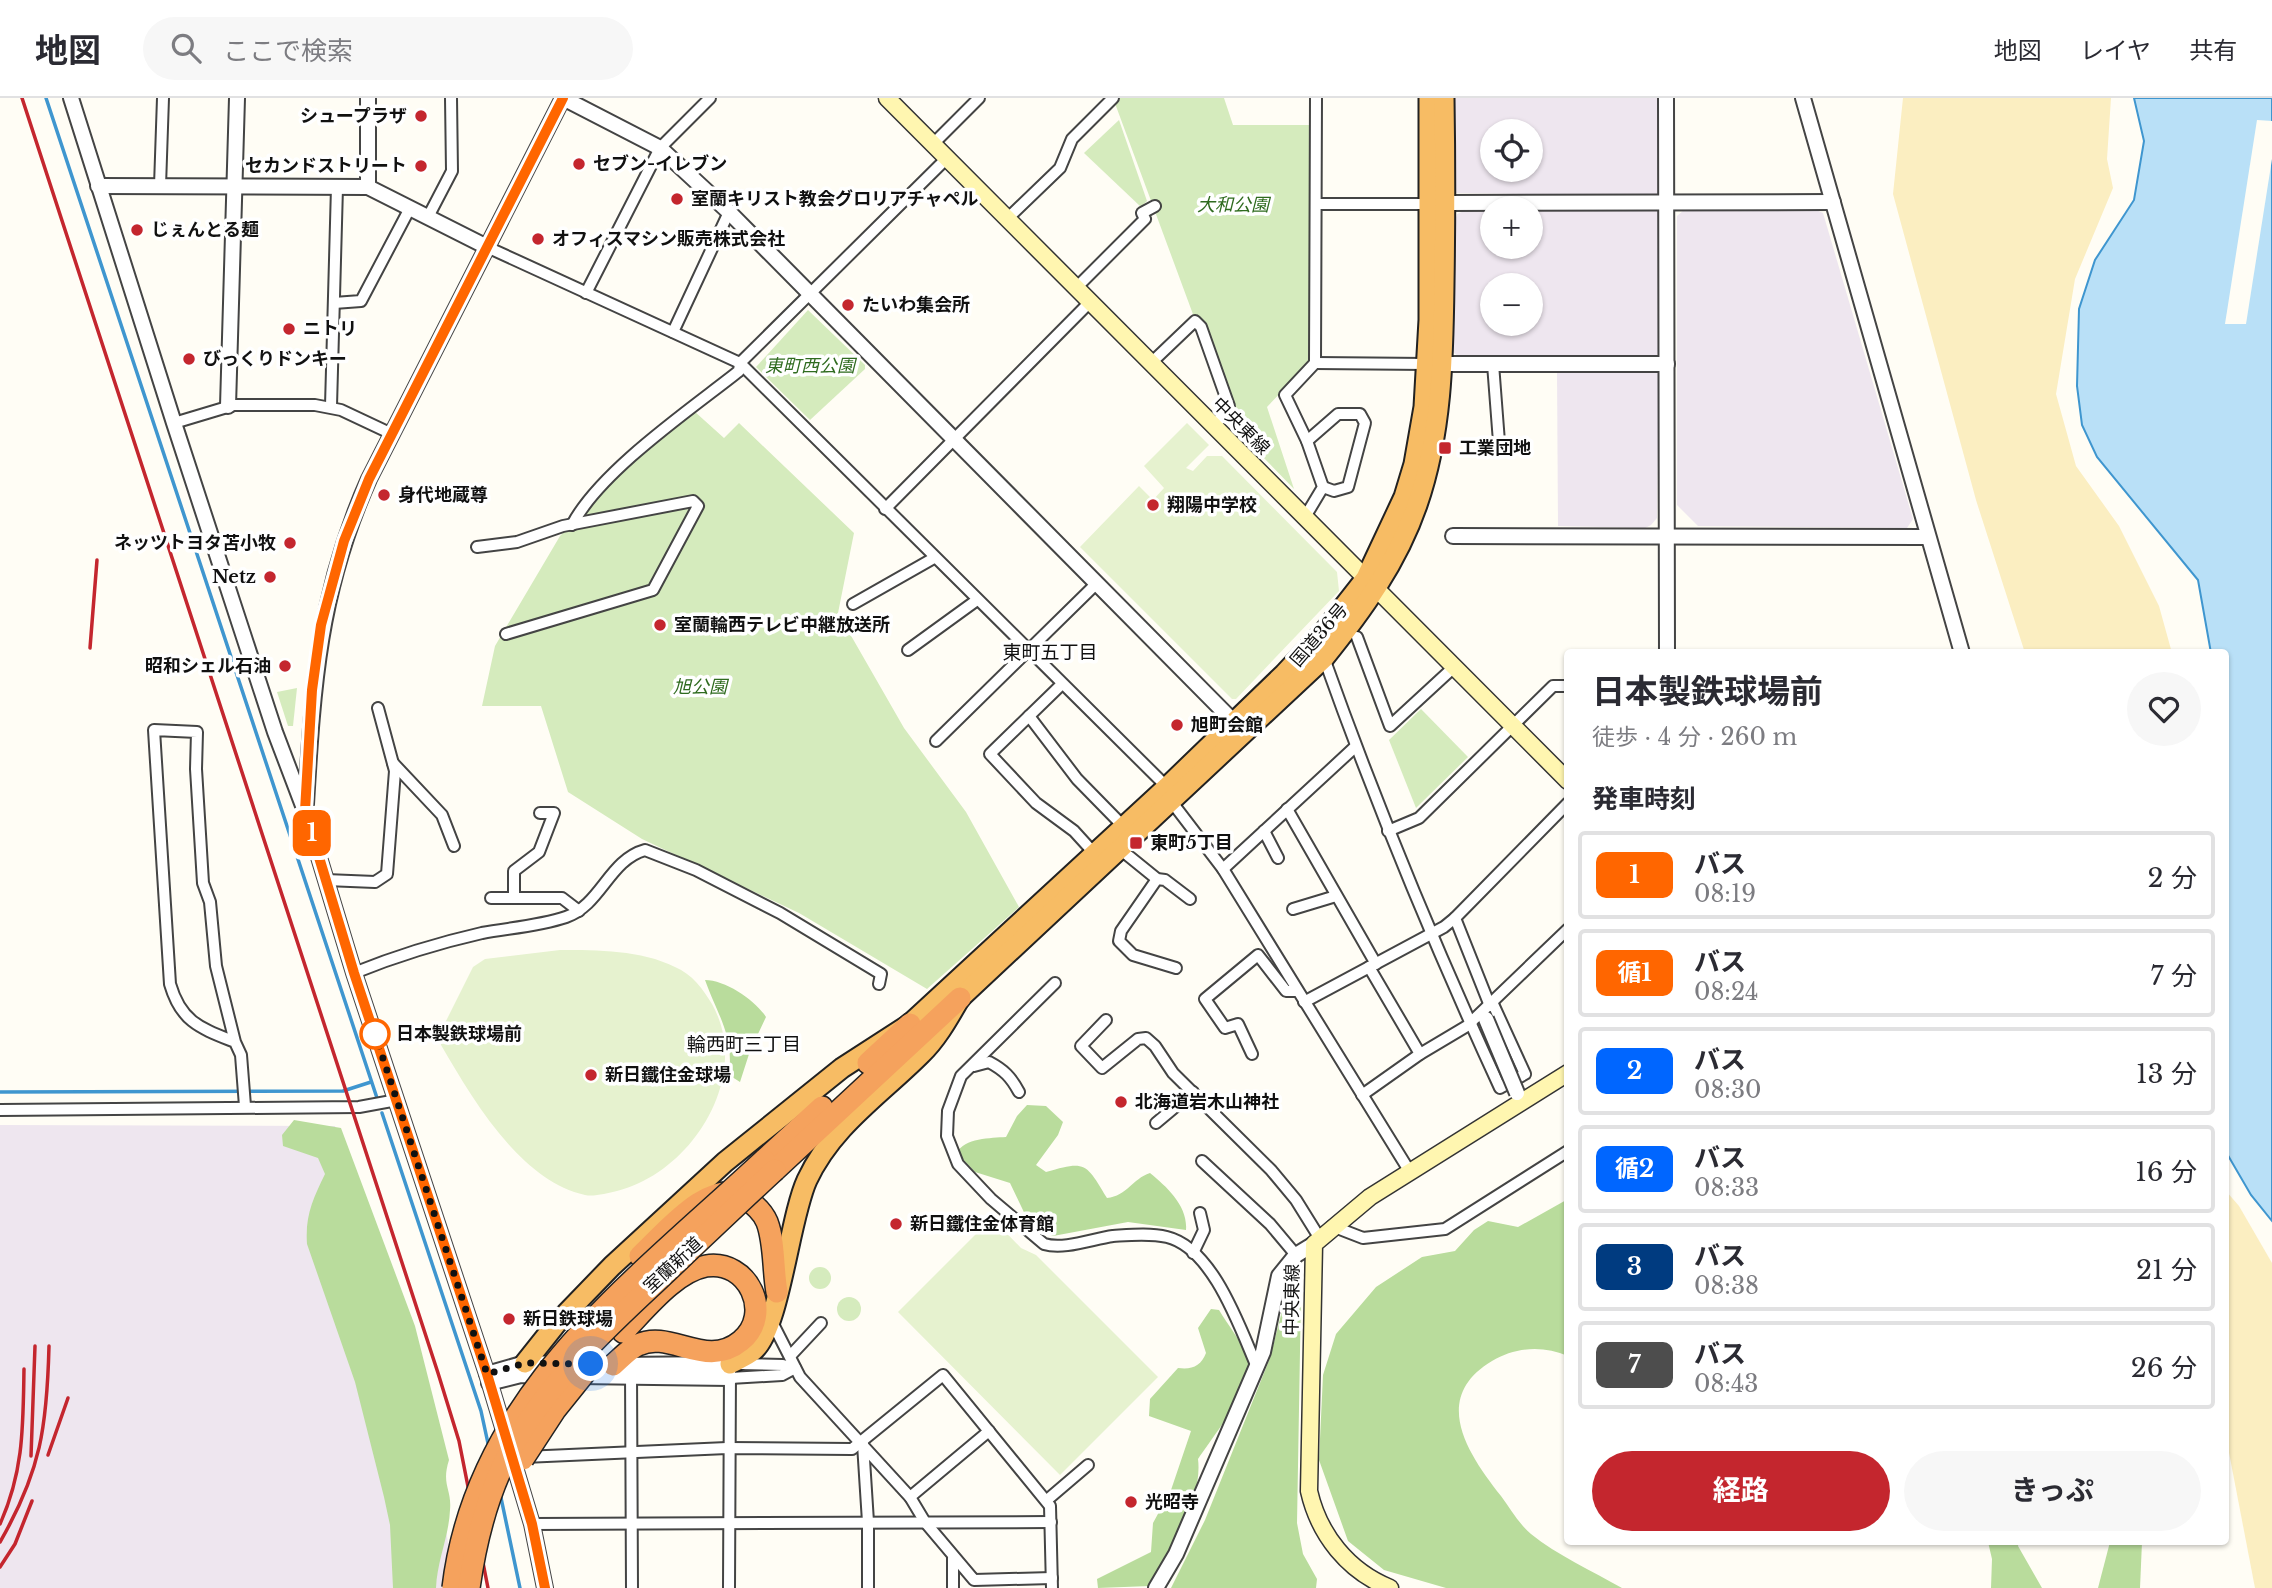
<!DOCTYPE html>
<html lang="ja">
<head>
<meta charset="utf-8">
<style>
	body { margin:0; font-family:"Libre Baskerville","Noto Sans JP",serif; background:#f7f7f7; color:#2b2b33; height:100vh; display:flex; flex-direction:column; font-size:26px; white-space:nowrap }
	* { box-sizing:border-box; margin:0 }
	p { font-size:23px; color:#7c7c81 }
	.icon { flex:none; width:38px; height:38px; fill:none; stroke:currentColor; stroke-width:2; stroke-linecap:round; stroke-linejoin:round }
	.map { position:relative; flex:1; overflow:hidden }
	.panel { position:absolute; left:1564px; top:551px; width:665px; height:896px; display:flex; flex-direction:column; background:#fff; border-radius:7px; box-shadow:0 2px 5px #0004 }
	.panel>* { flex:none }
	.badge { padding:0 14px; border-radius:10px; font-size:24px; line-height:46px }
	.fabs { position:absolute; left:1480px; top:21px; display:grid; gap:14px }
	.fabs a { display:grid; place-items:center; width:63px; height:63px; border-radius:50%; background:#fff; box-shadow:0 2px 5px #0004; font-size:35px }
	.you { position:absolute; width:35px; height:35px; margin:-18px; border:5px solid #fff; border-radius:50%; background:#1a73e8; box-shadow:0 0 0 10px #1a73e833 }
	.map>.badge { position:absolute; translate:-50% -50%; box-shadow:0 0 0 4px #fff }
	h2 { padding:0 28px; font-size:26px; line-height:63px }
	.round { display:grid; place-items:center; flex:none; width:74px; height:74px; border-radius:37px; background:#f7f7f7 }
	.summary { display:flex; align-items:center; justify-content:space-between; height:119px; padding:0 28px }
	h1 { font-size:33px; font-weight:700; line-height:52px }
	.button { display:flex; gap:14px; margin-top:auto; padding:14px 28px }
	.button a { flex:1; height:80px; border-radius:42px; background:#c4262e; color:#fff; font-size:28px; font-weight:700; line-height:80px; text-align:center }
	.button a+a { background:#f7f7f7; color:#2b2b33 }
	ul { padding:0; list-style:none }
	li { display:flex; align-items:center; gap:21px; height:88px; margin:0 14px 10px; padding:0 14px; border:4px solid #e1e1e2; border-radius:7px }
	li div { flex:1 }
	li b { display:block; font-size:26px }
	li em { font-style:normal }
	li .badge { min-width:77px; font-weight:700; text-align:center }
	header { display:flex; align-items:center; gap:42px; box-sizing:border-box; height:98px; padding:0 35px; background:#fff; border-bottom:2px solid #e1e1e2 }
	header strong { font-size:33px }
	nav { display:flex; gap:38px; margin-inline-start:auto; font-size:24px }
	.search { width:490px; height:63px; background:#f7f7f7; display:flex; align-items:center; gap:18px; box-sizing:border-box; padding:0 24px; border-radius:38px; color:#7c7c81; font-size:26px }
	.map>svg:first-child { display:block }
	.industrial { fill:#eee6ef; fill-rule:evenodd }
	.green { fill:#d5ebbd }
	.forest { fill:#b9dc9c }
	.sand { fill:#fbeec1 }
	.pitch { fill:#e6f2cf }
	.water { fill:#b9e0f7; stroke:#3f96cf; stroke-width:2 }
	.pier { fill:#fffdf5 }
	.lines { fill:none; stroke-linecap:round; stroke-linejoin:round }
	.stream { stroke:#3f96cf; stroke-width:3.5 }
	.minor-casing { stroke:#444; stroke-width:14 }
	.tertiary-casing { stroke:#444; stroke-width:18 }
	.secondary-casing { stroke:#333; stroke-width:19 }
	.trunk-casing { stroke:#222; stroke-width:23 }
	.motorway-casing { stroke:#222; stroke-width:24 }
	.minor { stroke:#fff; stroke-width:10 }
	.tertiary { stroke:#fff; stroke-width:14 }
	.secondary { stroke:#fff6b0; stroke-width:16 }
	.trunk { stroke:#f7bc64; stroke-width:19 }
	.motorway { stroke:#f5a25d; stroke-width:21 }
	.rail { stroke:#c4262e; stroke-width:3.5 }
	.tertiary-bridge-casing { stroke:#444; stroke-width:18; stroke-linecap:butt }
	.motorway-bridge-casing { stroke:#222; stroke-width:24; stroke-linecap:butt }
	.tertiary-bridge { stroke:#fff; stroke-width:14 }
	.motorway-bridge { stroke:#f5a25d; stroke-width:21 }
	.line-casing { stroke:#fff; stroke-width:16 }
	.line { stroke:#f60; stroke-width:10 }
	.walk { stroke:#111; stroke-width:7; stroke-dasharray:0 12.6 }
	.poi-dot { fill:#c4262e; stroke:#fff; stroke-width:2.5 }
	.stop-dot { fill:#fff; stroke:#f60; stroke-width:3.5 }
	.labels { text-anchor:middle; stroke-width:7; stroke-linejoin:round; paint-order:stroke }
	.poi-label { font-size:18px; font-weight:bold; fill:#111; stroke:#fff; text-anchor:start }
	.park-label { font-size:18px; font-style:italic; fill:#2f6b1f; stroke:#fff }
	.street-label { font-size:18px; fill:#111; stroke:#fff }
	.stop-label { font-size:18px; font-weight:bold; fill:#111; stroke:#fff; text-anchor:start }
	.neighbourhood-label { font-size:19px; fill:#111; stroke:#fff }
</style>
</head>
<body>
<header>
<strong>地図</strong>
<div class="search"><svg class="icon" aria-label="search" viewBox="0 0 24 24"><circle cx="10" cy="10" r="6"/><path d="M15 15l6 6"/></svg>ここで検索</div>
<nav><a>地図</a><a>レイヤ</a><a>共有</a></nav>
</header>
<div class="map">
<svg width="2272" height="1490" viewBox="0 0 2272 1490">
	<rect width="100%" height="100%" fill="#fffdf5"/>
	<g class="industrial">
		<path d="M1455,0h204l2,98 -206,-3 -3,-5zM1493,33h38v39h-38z"/>
		<path d="M1660,111v140l-3,6 -6,3h-190l-7,-5v-128l3,-11 7,-3 29,-1v37h38v-37zM1493,187h38v39h-38z"/>
		<polygon points="1684,112 1816,112 1823,115 1913,421 1907,430 1698,428 1677,407 1677,118"/>
		<polygon points="1557,274 1656,274 1659,277 1657,420 1651,427 1645,430 1558,428"/>
		<polygon points="0,1027 335,1028 410,1259 442,1406 455,1490 0,1490"/>
	</g>
	<g class="green">
		<polygon points="1113,0 1224,0 1233,27 1310,27 1309,265 1267,309 1294,391 1227,322 1234,308 1205,228 1194,219"/>
		<polygon points="1119,22 1147,103 1141,109 1084,55"/>
		<polygon points="808,212 865,267 865,271 810,322 756,269"/>
		<polygon points="694,313 724,340 739,325 854,435 838,515 904,630 966,714 1019,809 927,891 799,815 642,741 568,694 541,608 482,608 495,548 560,438 632,364"/>
		<polygon points="297,590 293,628 288,628 277,594"/>
		<polygon points="1421,611 1468,659 1416,710 1389,642"/>
		<circle cx="820" cy="1180" r="11"/>
		<circle cx="849" cy="1211" r="12"/>
	</g>
	<g class="forest">
		<path d="M705,882c21,0 51,21 61,37l-16,34 -10,31 -11,-7c5,-40 -11,-59 -24,-95z"/>
		<path d="M1027,1007l19,1 17,16 -5,13 -22,30 10,7c40,-12 40,-9 61,26 20,-2 25,-19 43,-25 17,14 38,33 36,57l-58,-8 -75,14 -22,-9 -21,-44 -35,-11 -18,-19c7,-15 34,-15 49,-16l11,-21z"/>
		<path d="M294,1022l47,8 74,198 34,134c-8,25 3,29 1,50 -1,26 -13,51 -14,78h-43l-3,-63 -6,-28 -29,-115 -48,-138c-2,-29 6,-45 18,-70l-7,-16 -35,-12 -1,-11z"/>
		<path d="M1568,1101v157c-25,-11 -53,-9 -76,5 -62,37 -24,93 9,135 9,12 18,28 30,38 26,21 61,37 91,54h-176l-62,-18 -36,-29 -29,-81 4,-85 13,-41 40,-47 46,-30 33,-6 19,-21 14,-9 30,6z"/>
		<polygon points="1295,1190 1301,1196 1297,1425 1303,1456 1317,1481 1316,1490 1171,1490 1205,1422 1270,1260 1285,1201"/>
		<path d="M1211,1211l8,1c9,15 22,31 29,47 10,24 -37,82 -50,102 5,39 -27,94 -48,127l-52,2 -1,-9 54,-27 2,-29 18,-33 20,-59 -42,-15 1,-17 28,-31c14,2 23,-2 28,-15l-8,-25z"/>
		<polygon points="1988,1444 2019,1444 2018,1448 2042,1490 1991,1490 1992,1461"/>
		<polygon points="2110,1444 2142,1444 2140,1490 2098,1490"/>
	</g>
	<g class="sand">
		<polygon points="1903,0 2111,0 2107,61 2113,90 2075,181 2056,296 2076,368 2119,428 2159,508 2172,555 2025,555 1976,402 1893,96"/>
		<polygon points="2226,1093 2239,1108 2272,1165 2272,1490 2255,1490 2226,1339"/>
	</g>
	<g class="pitch">
		<polygon points="1187,325 1209,347 1186,370 1193,373 1207,358 1222,358 1337,474 1339,493 1236,601 1232,601 1080,449 1139,388 1153,402 1164,390 1144,368"/>
		<path d="M560,852c38,0 81,0 115,17 17,7 28,22 37,37 41,73 -21,169 -95,187 -10,2 -23,6 -32,4 -66,-15 -113,-97 -144,-150v-14l32,-64 12,-8z"/>
		<polygon points="992,1120 1021,1150 1036,1157 1158,1279 1060,1377 898,1214"/>
	</g>
	<polygon class="water" points="2134,0 2272,0 2272,1123 2251,1097 2226,1054 2226,555 2211,555 2198,482 2097,359 2082,327 2077,288 2079,211 2095,162 2134,102 2144,43"/>
	<polygon class="pier" points="2257,22 2272,23 2272,61 2246,226 2225,226"/>
	<g class="lines">
		<g class="stream">
			<polyline points="46,0 377,1000"/>
			<polyline points="0,994 343,993 371,984"/>
			<polyline points="382,1015 481,1313 489,1350"/>
			<polyline points="500,1395 520,1490"/>
		</g>
		<g class="minor-casing">
			<g id="minor">
				<polyline points="933,46 979,0"/>
				<polyline points="160,88 163,0"/>
				<polyline points="1316,106 1429,106"/>
				<polyline points="428,119 452,73 451,0"/>
				<polyline points="1007,121 1060,70 1072,41 1113,0"/>
				<polyline points="487,149 740,265 1167,689"/>
				<polyline points="1076,190 1145,121 1142,115 1155,108"/>
				<polyline points="586,195 660,50 710,0"/>
				<polyline points="334,205 361,203 410,110"/>
				<polyline points="673,234 729,114"/>
				<polyline points="1151,265 1195,223 1201,229 1229,308 1214,329"/>
				<polyline points="1315,265 1427,266"/>
				<polyline points="1493,266 1499,344"/>
				<polyline points="331,308 337,89"/>
				<polyline points="174,325 234,307 315,307 341,312 392,336"/>
				<polyline points="1307,343 1338,316 1360,316 1365,325 1348,389 1334,393 1323,389"/>
				<polyline points="885,411 1090,204"/>
				<polyline points="1305,419 1323,389 1307,343 1285,297 1315,265 1316,0"/>
				<path d="M572,427c28,-54 119,-116 167,-154l1,-8 207,-205"/>
				<polyline points="477,449 517,444 563,428 693,403 698,408 653,492 506,536"/>
				<polyline points="853,506 934,460"/>
				<polyline points="1357,539 1390,628 1454,569"/>
				<polyline points="908,552 977,502"/>
				<path d="M1324,560c52,146 111,289 176,430l25,-14 -32,-70"/>
				<polyline points="1062,586 990,656 1036,705 1074,733 1094,755"/>
				<polyline points="1029,618 1077,681 1123,728"/>
				<polyline points="936,643 1096,486"/>
				<polyline points="393,665 442,717 454,748"/>
				<polyline points="1171,703 1223,771 1410,1074"/>
				<polyline points="1287,711 1376,866"/>
				<polyline points="1264,733 1278,760"/>
				<polyline points="1388,733 1419,720 1553,588 1568,588"/>
				<polyline points="1120,751 1157,781 1165,782 1190,801"/>
				<polyline points="1223,771 1355,649"/>
				<polyline points="1157,781 1121,833 1119,843 1133,857 1176,870"/>
				<polyline points="326,782 375,784 387,776 395,673 378,610"/>
				<polyline points="491,800 562,800 579,813"/>
				<polyline points="514,800 514,773 539,754 554,715 540,715"/>
				<polyline points="1293,811 1336,798"/>
				<polyline points="1369,869 1420,956"/>
				<path d="M354,875c42,-17 84,-30 128,-40 27,-5 57,-7 84,-16 35,-12 43,-57 79,-67l51,20 84,43 101,61 -2,10"/>
				<path d="M1055,885l-94,93 -13,35 -1,25 11,28 33,35 53,45c20,6 48,-5 69,-8 17,-1 37,-3 54,1 46,11 73,91 90,130"/>
				<polyline points="1304,904 1444,829 1455,820"/>
				<polyline points="1490,908 1455,820 1568,705"/>
				<polyline points="1106,922 1081,948 1102,970 1138,941 1146,940 1155,948 1173,975 1271,1072 1296,1102 1319,1139"/>
				<path d="M235,944l-19,-76 -6,-64 -7,-19 -7,-114 1,-37 -43,-2 16,254c11,38 30,44 65,58l6,13 4,51"/>
				<polyline points="1252,956 1238,926 1225,930 1205,901 1258,857 1286,893 1296,893"/>
				<path d="M974,968l15,-4c15,8 22,15 30,30"/>
				<polyline points="1362,997 1420,956 1467,928 1568,831"/>
				<polyline points="0,1012 359,1009 397,1002"/>
				<polyline points="1156,1025 1193,994"/>
				<polyline points="1202,1063 1270,1126 1296,1157"/>
				<polyline points="1332,1128 1363,1140 1445,1131 1568,1053"/>
				<polyline points="1193,1155 1204,1132 1200,1115"/>
				<polyline points="772,1224 800,1279 910,1399 925,1424 974,1482 1052,1480"/>
				<polyline points="791,1257 821,1225"/>
				<polyline points="739,1266 783,1267 795,1270"/>
				<polyline points="631,1273 632,1490"/>
				<polyline points="730,1280 782,1277 795,1270"/>
				<polyline points="863,1346 868,1424 868,1490"/>
				<polyline points="524,1359 727,1350 852,1351 943,1277 1050,1408 1052,1490"/>
				<polyline points="910,1399 989,1333"/>
				<polyline points="1047,1402 1088,1367"/>
				<polyline points="532,1426 1051,1424"/>
				<polyline points="953,1460 953,1490"/>
				<polyline points="729,1490 730,1272"/>
			</g>
		</g>
		<g class="tertiary-casing">
			<g id="tertiary">
				<polyline points="71,0 174,325 275,634 305,713 354,875 487,1276 532,1426 545,1490"/>
				<polyline points="563,0 660,50 729,114 1234,624"/>
				<polyline points="1666,0 1667,555"/>
				<polyline points="1803,0 1962,555"/>
				<polyline points="98,88 368,89 487,149"/>
				<polyline points="368,89 368,0"/>
				<polyline points="1445,105 1833,104"/>
				<polyline points="1443,266 1667,266"/>
				<polyline points="228,308 237,0"/>
				<polyline points="1453,438 1928,439"/>
				<path d="M306,706c7,-120 13,-213 63,-325l194,-381"/>
				<polyline points="613,1267 730,1266"/>
				<polyline points="487,1276 525,1265 561,1266"/>
				<polyline points="577,1278 730,1280"/>
				<polyline points="489,1285 521,1277 550,1278"/>
				<polyline points="1156,1490 1176,1456 1263,1254 1279,1178 1296,1157 1314,1146"/>
			</g>
		</g>
		<g class="secondary-casing">
			<g id="secondary">
				<polyline points="887,0 1568,683"/>
				<path d="M1390,1490c-42,-17 -71,-53 -81,-97l5,-247 56,-47 198,-124"/>
			</g>
		</g>
		<g class="trunk-casing">
			<g id="trunk">
				<polyline points="525,1265 556,1226 612,1168 725,1064 842,970 910,926 1167,689 1284,576 1326,531 1366,480 1404,399 1414,366 1424,309 1429,222 1429,0"/>
				<path d="M730,1266c7,-4 17,-8 23,-13 27,-22 36,-132 54,-171 25,-54 73,-85 114,-126 16,-15 28,-37 39,-56l364,-340c38,-47 73,-95 93,-153 25,-72 26,-146 27,-221 1,-62 1,-124 0,-186"/>
			</g>
		</g>
		<g class="motorway-casing">
			<g id="motorway">
				<polyline points="868,965 910,926"/>
				<polyline points="764,1062 822,1009"/>
				<polyline points="775,1072 960,900"/>
				<path d="M640,1158c24,-22 71,-81 105,-58 9,6 18,14 22,24 8,21 6,48 10,70"/>
				<path d="M613,1267c7,-6 16,-16 25,-20 32,-16 68,25 103,-4 33,-27 7,-82 -35,-75 -32,6 -61,44 -83,66"/>
			</g>
		</g>
		<use href="#minor" class="minor"/>
		<use href="#tertiary" class="tertiary"/>
		<use href="#secondary" class="secondary"/>
		<use href="#trunk" class="trunk"/>
		<use href="#motorway" class="motorway"/>
		<g class="rail">
			<polyline points="22,0 438,1275 459,1343 488,1490"/>
			<polyline points="90,550 97,462"/>
			<polyline points="48,1357 68,1300"/>
			<polyline points="31,1358 35,1248"/>
			<path d="M0,1426c24,-53 23,-99 24,-155"/>
			<path d="M0,1444c41,-71 47,-116 49,-196"/>
			<polyline points="0,1469 15,1446 32,1403"/>
		</g>
		<g class="tertiary-bridge-casing">
			<polyline id="tertiary-bridge" points="1486,921 1517,995"/>
		</g>
		<g class="motorway-bridge-casing">
			<g id="motorway-bridge">
				<polyline points="523,1361 555,1312 592,1266"/>
				<path d="M453,1490c23,-193 179,-305 311,-428"/>
				<path d="M469,1490c7,-51 20,-101 46,-146 36,-61 88,-111 140,-159 40,-38 80,-76 120,-113"/>
			</g>
		</g>
		<use href="#tertiary-bridge" class="tertiary-bridge"/>
		<use href="#motorway-bridge" class="motorway-bridge"/>
	</g>
	<g class="lines">
		<g class="line-casing">
			<polyline id="line" points="545,1490 532,1426 487,1276 354,875 305,713 312,592 321,527 344,443 369,381 563,0"/>
		</g>
		<use href="#line" class="line"/>
		<polyline class="walk" points="375,936 487,1276 525,1265 591,1266"/>
	</g>
	<g class="poi-dot">
		<circle cx="421" cy="18" r="7"/>
		<circle cx="579" cy="66" r="7"/>
		<circle cx="421" cy="68" r="7"/>
		<circle cx="677" cy="101" r="7"/>
		<circle cx="137" cy="132" r="7"/>
		<circle cx="538" cy="141" r="7"/>
		<circle cx="848" cy="207" r="7"/>
		<circle cx="289" cy="231" r="7"/>
		<circle cx="189" cy="261" r="7"/>
		<rect x="1438" y="343" width="14" height="14" rx="3.5"/>
		<circle cx="384" cy="397" r="7"/>
		<circle cx="1153" cy="407" r="7"/>
		<circle cx="290" cy="445" r="7"/>
		<circle cx="270" cy="479" r="7"/>
		<circle cx="660" cy="527" r="7"/>
		<circle cx="285" cy="568" r="7"/>
		<circle cx="1177" cy="627" r="7"/>
		<rect x="1129" y="738" width="14" height="14" rx="3.5"/>
		<circle cx="591" cy="977" r="7"/>
		<circle cx="1121" cy="1004" r="7"/>
		<circle cx="896" cy="1126" r="7"/>
		<circle cx="509" cy="1221" r="7"/>
		<circle cx="1131" cy="1404" r="7"/>
	</g>
	<circle class="stop-dot" cx="375" cy="936" r="14"/>
	<g class="labels">
		<g class="poi-label">
			<text x="407" y="24" text-anchor="end">シュープラザ</text>
			<text x="593" y="72">セブン-イレブン</text>
			<text x="407" y="74" text-anchor="end">セカンドストリート</text>
			<text x="691" y="107">室蘭キリスト教会グロリアチャペル</text>
			<text x="151" y="138">じぇんとる麺</text>
			<text x="552" y="147">オフィスマシン販売株式会社</text>
			<text x="862" y="213">たいわ集会所</text>
			<text x="303" y="237">ニトリ</text>
			<text x="203" y="267">びっくりドンキー</text>
			<text x="1459" y="356">工業団地</text>
			<text x="398" y="403">身代地蔵尊</text>
			<text x="1167" y="413">翔陽中学校</text>
			<text x="276" y="451" text-anchor="end">ネッツトヨタ苫小牧</text>
			<text x="256" y="485" text-anchor="end">Netz</text>
			<text x="674" y="533">室蘭輪西テレビ中継放送所</text>
			<text x="271" y="574" text-anchor="end">昭和シェル石油</text>
			<text x="1191" y="633">旭町会館</text>
			<text x="1150" y="751">東町5丁目</text>
			<text x="605" y="983">新日鐵住金球場</text>
			<text x="1135" y="1010">北海道岩木山神社</text>
			<text x="910" y="1132">新日鐵住金体育館</text>
			<text x="523" y="1227">新日鉄球場</text>
			<text x="1145" y="1410">光昭寺</text>
		</g>
		<g class="park-label">
			<text x="1233" y="113">大和公園</text>
			<text x="810" y="274">東町西公園</text>
			<text x="700" y="595">旭公園</text>
		</g>
		<g class="street-label">
			<text transform="translate(1241 328) rotate(45)" y="6">中央東線</text>
			<text transform="translate(1319 537) rotate(-49)" y="6">国道36号</text>
			<text transform="translate(673 1167) rotate(-43)" y="6">室蘭新道</text>
			<text transform="translate(1292 1202) rotate(-89)" y="6">中央東線</text>
		</g>
		<g class="stop-label">
			<text x="396" y="942">日本製鉄球場前</text>
		</g>
		<g class="neighbourhood-label">
			<text x="1050" y="561">東町五丁目</text>
			<text x="744" y="953">輪西町三丁目</text>
		</g>
	</g>
</svg>
<div class="fabs">
<a><svg class="icon" aria-label="locate" viewBox="0 0 24 24"><circle cx="12" cy="12" r="6"/><path d="M12 2v4M12 18v4M2 12h4M18 12h4"/></svg></a>
<a>+</a>
<a>−</a>
</div>
<div class="you" style="left:591px;top:1266px"></div>
<b class="badge" style="left:312px;top:735px;background:#f60;color:#fff">1</b>
<section class="panel">
<div class="summary"><div><h1>日本製鉄球場前</h1><p>徒歩 · 4 分 · 260 m</p></div><a class="round"><svg class="icon" aria-label="heart" viewBox="0 0 24 24"><path d="M12 20l-8-8c-3-5 5-10 8-4 3-6 11-1 8 4z"/></svg></a></div>
<h2>発車時刻</h2>
<ul>
<li><span class="badge" style="background:#f60;color:#fff">1</span><div><b>バス</b><p>08:19</p></div><em>2 分</em></li>
<li><span class="badge" style="background:#f60;color:#fff">循1</span><div><b>バス</b><p>08:24</p></div><em>7 分</em></li>
<li><span class="badge" style="background:#06f;color:#fff">2</span><div><b>バス</b><p>08:30</p></div><em>13 分</em></li>
<li><span class="badge" style="background:#06f;color:#fff">循2</span><div><b>バス</b><p>08:33</p></div><em>16 分</em></li>
<li><span class="badge" style="background:#003b80;color:#fff">3</span><div><b>バス</b><p>08:38</p></div><em>21 分</em></li>
<li><span class="badge" style="background:#4d4d4d;color:#fff">7</span><div><b>バス</b><p>08:43</p></div><em>26 分</em></li>
</ul>
<div class="button"><a>経路</a><a>きっぷ</a></div>
</section>
</div>
</body>
</html>
